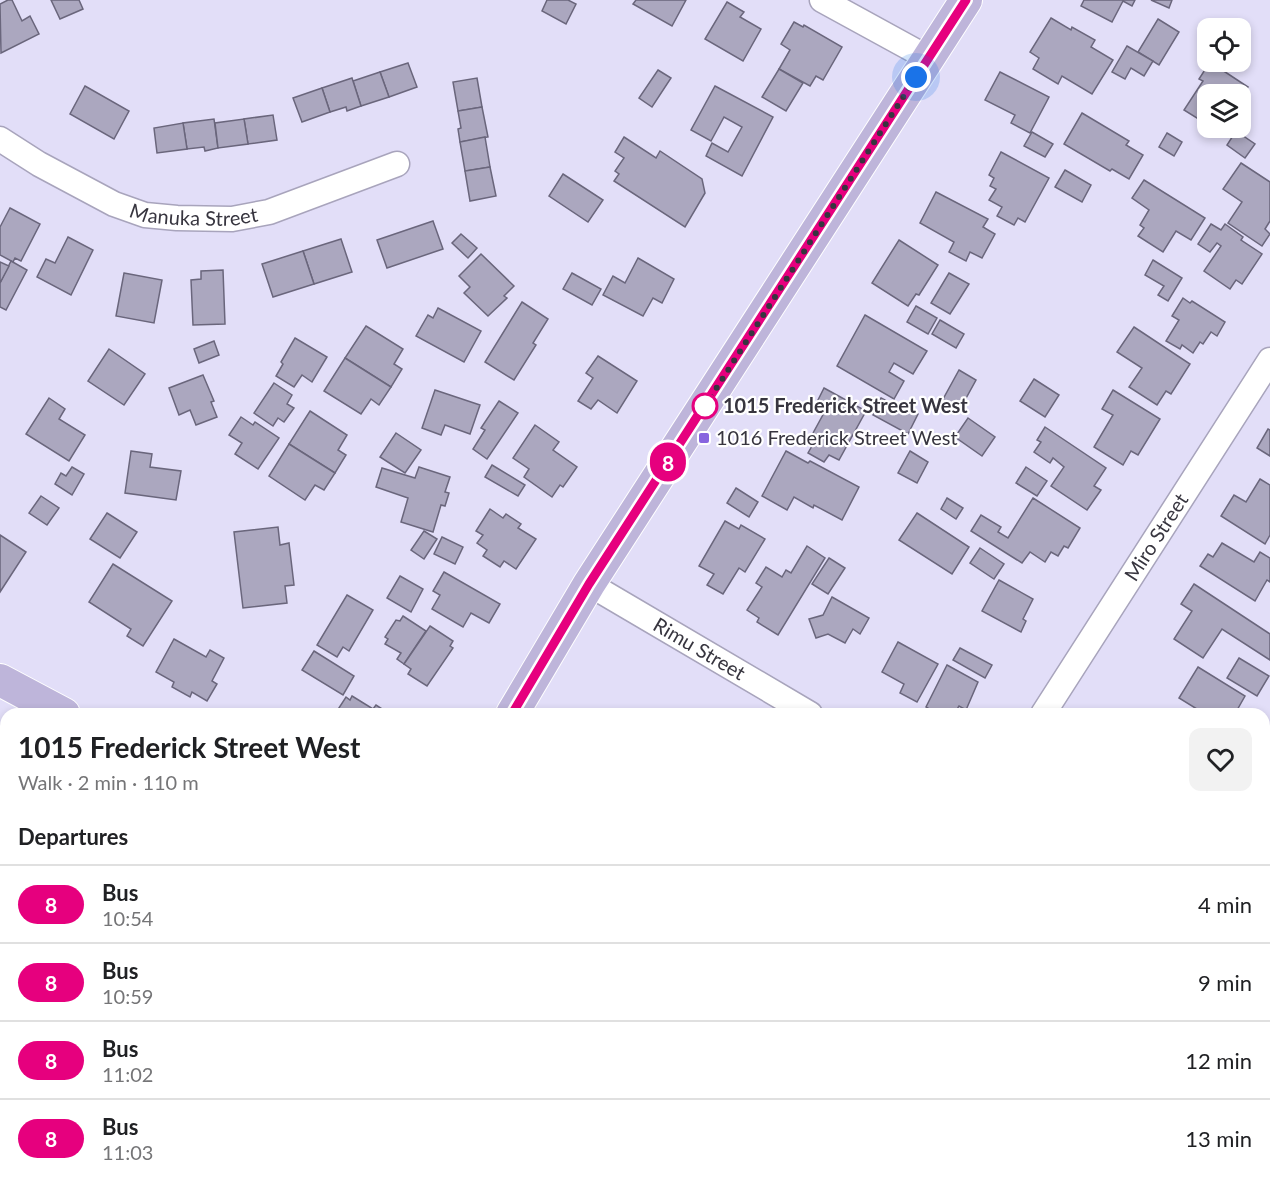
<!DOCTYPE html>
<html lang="en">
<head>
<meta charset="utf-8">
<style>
	body { margin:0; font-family:Lato,sans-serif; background:#f2f2f2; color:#202124; height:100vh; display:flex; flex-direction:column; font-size:22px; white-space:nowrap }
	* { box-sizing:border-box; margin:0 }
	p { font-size:20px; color:#757577 }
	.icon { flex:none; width:33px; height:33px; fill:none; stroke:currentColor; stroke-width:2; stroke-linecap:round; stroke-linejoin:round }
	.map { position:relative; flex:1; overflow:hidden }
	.side { position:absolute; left:0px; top:708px; width:1270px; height:482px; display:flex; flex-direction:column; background:#fff; border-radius:18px 18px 0 0; box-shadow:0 3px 9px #0003 }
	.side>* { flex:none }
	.badge { padding:0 12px; border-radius:20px; font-size:21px; line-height:39px }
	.fabs { position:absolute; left:1197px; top:18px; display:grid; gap:12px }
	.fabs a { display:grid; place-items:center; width:54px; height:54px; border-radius:12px; background:#fff; box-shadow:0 3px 9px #0003; font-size:30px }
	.you { position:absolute; width:30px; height:30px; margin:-15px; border:4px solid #fff; border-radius:50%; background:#1a73e8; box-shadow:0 0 0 9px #1a73e833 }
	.map>.badge { position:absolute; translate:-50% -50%; box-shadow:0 0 0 3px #fff }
	h2 { padding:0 18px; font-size:22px; line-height:54px }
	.round { display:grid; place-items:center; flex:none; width:63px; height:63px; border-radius:12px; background:#f2f2f2 }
	.headline { display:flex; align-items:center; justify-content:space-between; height:102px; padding:0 18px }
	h1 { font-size:28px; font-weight:700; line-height:45px }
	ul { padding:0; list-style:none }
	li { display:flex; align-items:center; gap:18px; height:78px; padding:0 18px; border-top:2px solid #e0e0e0 }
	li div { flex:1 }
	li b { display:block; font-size:22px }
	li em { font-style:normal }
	li .badge { min-width:66px; font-weight:700; text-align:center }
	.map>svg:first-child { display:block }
	.building { fill:#aba7bf; stroke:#6a667c; stroke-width:1.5 }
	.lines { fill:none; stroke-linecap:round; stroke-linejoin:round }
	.minor-casing { stroke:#a8a4bc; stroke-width:27 }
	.major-casing { stroke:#fff; stroke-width:34 }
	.minor { stroke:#fff; stroke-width:24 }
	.major { stroke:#beb5da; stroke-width:32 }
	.line-casing { stroke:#fff; stroke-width:14 }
	.line { stroke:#e6007e; stroke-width:9 }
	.walk { stroke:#37353f; stroke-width:6; stroke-dasharray:0 10.8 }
	.stop-dot { fill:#fff; stroke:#e6007e; stroke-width:3 }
	.poi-dot { fill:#8764df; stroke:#fff; stroke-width:2 }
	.labels { text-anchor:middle; stroke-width:4.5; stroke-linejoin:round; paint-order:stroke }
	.street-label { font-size:20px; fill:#37353f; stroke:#fff }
	.stop-label { font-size:20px; font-weight:bold; fill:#37353f; stroke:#fff; text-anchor:start }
	.poi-label { font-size:20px; fill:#37353f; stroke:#fff; text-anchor:start }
</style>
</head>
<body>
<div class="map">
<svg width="1270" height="1189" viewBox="0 0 1270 1189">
	<rect width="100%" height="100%" fill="#e2def8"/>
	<g class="building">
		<polygon points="8,0 12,0 22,21 30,16 39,34 1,53 0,4"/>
		<polygon points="51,0 79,0 83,9 60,19"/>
		<polygon points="547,0 568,0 576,4 566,24 542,11"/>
		<polygon points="636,0 686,0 672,26 633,4"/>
		<polygon points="1084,0 1135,0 1132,6 1123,1 1112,22 1081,6"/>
		<polygon points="1151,0 1172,0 1169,8"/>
		<polygon points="727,2 744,12 740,17 761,29 743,61 705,39"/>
		<polygon points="1051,18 1071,30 1072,27 1095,40 1091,47 1113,60 1092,94 1062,76 1058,84 1033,69 1039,58 1030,52"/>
		<polygon points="1158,19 1179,32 1159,65 1138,52"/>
		<polygon points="794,22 803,27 804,25 842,47 823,80 816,76 810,86 779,69 790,50 781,44"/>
		<polygon points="1127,46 1153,61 1144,76 1131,68 1125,79 1112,72"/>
		<polygon points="1210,62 1248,87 1240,98 1240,94 1208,94 1208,125 1184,110 1203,81 1199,79"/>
		<polygon points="408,63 417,87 389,97 380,72"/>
		<polygon points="779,69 803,83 786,111 762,97"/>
		<polygon points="658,70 671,78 652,107 639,98"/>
		<polygon points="380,72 389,97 361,106 353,81"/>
		<polygon points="1000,72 1049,97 1030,133 1011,123 1015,115 985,100"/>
		<polygon points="352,78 361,106 347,111 346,107 330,112 322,88"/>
		<polygon points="477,78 482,107 458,111 453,82"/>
		<polygon points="85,86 129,111 114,139 70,114"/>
		<polygon points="715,86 773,117 742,176 706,156 712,143 728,152 742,127 724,117 711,141 691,130"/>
		<polygon points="322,88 330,112 302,122 293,98"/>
		<polygon points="482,107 488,137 460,142 458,129 461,128 458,111"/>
		<polygon points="1082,113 1129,141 1126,145 1143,155 1129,179 1112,169 1110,171 1064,144"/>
		<polygon points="273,115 277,140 248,144 244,119"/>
		<polygon points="214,119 218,148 205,151 204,147 187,149 183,123"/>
		<polygon points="244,119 248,144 218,148 215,123"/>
		<polygon points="183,123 187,149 157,153 154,128"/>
		<polygon points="1236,131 1255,144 1245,158 1227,145"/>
		<polygon points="1032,132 1053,144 1045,157 1024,146"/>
		<polygon points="1167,133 1182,142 1174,156 1159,147"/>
		<polygon points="485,137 490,167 465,171 460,142"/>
		<polygon points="624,137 656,158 660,151 702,179 705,193 685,227 614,181 619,174 615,171 624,158 615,152"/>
		<polygon points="1001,152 1049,178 1025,222 1018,218 1014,225 997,216 1002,207 989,200 996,189 990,186 994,178 989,175"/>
		<polygon points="1241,163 1270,182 1270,221 1265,229 1270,234 1262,246 1228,223 1242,202 1223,189"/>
		<polygon points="490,167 496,196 470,201 465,171"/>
		<polygon points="1065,170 1091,185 1082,202 1055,187"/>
		<polygon points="563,174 603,200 588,222 549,196"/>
		<polygon points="1144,180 1205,218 1191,240 1176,231 1163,252 1138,236 1144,228 1140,225 1149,210 1132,198"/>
		<polygon points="936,192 988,219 983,227 995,234 982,258 970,252 966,261 949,252 954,242 920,223"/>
		<polygon points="10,208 40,224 21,261 15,258 13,262 0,255 0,227"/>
		<polygon points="433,221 443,249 387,268 377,240"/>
		<polygon points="1211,224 1221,230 1225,224 1243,237 1241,240 1262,254 1242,284 1236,280 1230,289 1204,271 1221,246 1217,243 1210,252 1198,244"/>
		<polygon points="461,234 477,248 468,258 452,243"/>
		<polygon points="68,237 93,250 71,295 37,277 46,259 55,263"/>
		<polygon points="341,239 352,272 314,284 303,251"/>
		<polygon points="899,240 938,265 919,295 916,294 908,306 872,283"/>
		<polygon points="303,251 314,284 273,297 262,264"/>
		<polygon points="481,254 514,286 504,296 507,298 488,316 464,293 470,287 459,276"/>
		<polygon points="638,258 674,279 662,303 653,298 643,316 603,295 613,276 625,283"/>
		<polygon points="1153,260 1182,278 1168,301 1158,295 1164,286 1145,275"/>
		<polygon points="11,261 27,270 6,310 0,307 0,283"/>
		<polygon points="0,262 9,266 0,283"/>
		<polygon points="223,270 225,324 193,325 191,280 201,279 201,271"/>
		<polygon points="124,273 162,280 154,323 116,316"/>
		<polygon points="572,273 601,289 592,305 563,289"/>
		<polygon points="949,273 969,284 950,314 931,303"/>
		<polygon points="1183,298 1190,303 1192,301 1225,322 1217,336 1211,332 1203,344 1200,342 1193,353 1182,345 1180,349 1166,341 1179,320 1172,316"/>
		<polygon points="522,302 548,319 533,343 536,345 514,380 485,362"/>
		<polygon points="916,306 937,318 928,334 907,322"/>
		<polygon points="438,308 481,331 464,362 416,336 428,315 433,318"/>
		<polygon points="865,315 927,351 913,374 894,363 889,372 904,381 894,399 837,366"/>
		<polygon points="940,320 964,334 956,348 932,334"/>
		<polygon points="366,326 403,349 394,364 402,369 391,387 345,358"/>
		<polygon points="1134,327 1190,364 1171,394 1166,391 1157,405 1129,387 1142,368 1117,352"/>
		<polygon points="295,338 327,357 312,382 302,375 294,387 276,376 283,364 281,362"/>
		<polygon points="214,341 219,355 199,363 194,349"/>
		<polygon points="109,349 145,374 124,405 88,381"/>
		<polygon points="598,356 637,381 617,413 598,400 591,409 578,401 593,378 586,373"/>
		<polygon points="345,358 391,387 379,405 371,399 361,414 324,391"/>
		<polygon points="959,370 976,380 959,411 942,401"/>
		<polygon points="203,375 214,401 211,402 217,417 196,425 190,410 179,415 169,388"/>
		<polygon points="1034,379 1059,395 1045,417 1020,401"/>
		<polygon points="274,383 292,395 287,404 294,408 284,422 278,418 273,426 254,413"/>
		<polygon points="824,388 866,411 839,460 829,455 824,462 808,453 812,446 807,444 825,411 815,406"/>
		<polygon points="435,390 480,405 470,434 445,425 441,435 422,428"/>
		<polygon points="1113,390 1160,419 1138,455 1131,451 1123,465 1094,447 1113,415 1102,409"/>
		<polygon points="49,398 65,409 59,419 85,435 69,461 26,434"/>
		<polygon points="881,398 900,408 902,405 918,414 908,434 873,415"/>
		<polygon points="499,401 518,413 487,459 473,449 485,430 481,428"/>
		<polygon points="310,411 347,435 338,450 346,455 335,473 289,444"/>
		<polygon points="241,417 253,425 255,422 279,438 258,469 235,454 242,443 229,435"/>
		<polygon points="968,418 995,437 982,456 955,437"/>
		<polygon points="535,425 559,442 553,450 577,467 563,487 560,485 552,497 524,477 529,469 513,458"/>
		<polygon points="1045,427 1106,468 1094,486 1101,490 1087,510 1051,486 1064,467 1053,458 1050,463 1034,452 1041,442 1037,440"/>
		<polygon points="1268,429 1270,430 1270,456 1257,448"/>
		<polygon points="396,433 421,450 405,473 380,457"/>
		<polygon points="289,444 335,473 324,490 315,485 305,500 269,476"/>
		<polygon points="131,451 152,454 150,467 181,471 176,500 125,493"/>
		<polygon points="786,451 808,463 810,461 859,487 842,520 814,505 813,508 794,497 787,510 762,496"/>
		<polygon points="910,451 928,462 917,483 898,473"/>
		<polygon points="492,465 525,485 518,496 485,477"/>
		<polygon points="72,467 84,474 72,495 55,484 61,473 66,476"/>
		<polygon points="419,467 450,477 445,492 449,493 445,506 441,505 433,532 401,522 408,498 376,487 382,468 415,478"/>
		<polygon points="1026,467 1047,481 1037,496 1016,483"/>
		<polygon points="1260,479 1270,485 1270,535 1265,544 1221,516 1234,495 1246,502"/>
		<polygon points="736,488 758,502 749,517 727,503"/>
		<polygon points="41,496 59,508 47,525 29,513"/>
		<polygon points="947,498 963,508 956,519 941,509"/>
		<polygon points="1033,498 1080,528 1068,548 1064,546 1058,556 1051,552 1045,562 1030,552 1022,563 971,531 981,515 1001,527 998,532 1008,538"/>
		<polygon points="490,509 503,518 506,514 521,524 518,528 536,539 516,569 504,561 500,567 483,556 487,550 477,543 483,535 476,531"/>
		<polygon points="107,513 137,532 120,558 90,539"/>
		<polygon points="917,513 969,547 952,574 899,540"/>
		<polygon points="725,521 739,529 741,525 765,539 745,572 739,568 723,594 707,585 714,574 699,566"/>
		<polygon points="278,527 280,545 289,543 294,585 285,586 287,603 243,608 234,532"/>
		<polygon points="424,531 437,539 424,559 411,550"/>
		<polygon points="0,535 26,552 0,592"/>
		<polygon points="442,537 463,547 455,564 434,554"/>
		<polygon points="1222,543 1254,562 1260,552 1270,558 1270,582 1267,580 1255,601 1200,566 1208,554 1213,557"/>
		<polygon points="807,546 825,558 778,635 757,622 759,618 747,610 762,587 756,583 766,567 782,577 786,570 791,573"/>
		<polygon points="980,548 1004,564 994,579 970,563"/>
		<polygon points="829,558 845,568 828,594 812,584"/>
		<polygon points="113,564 172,601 143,646 127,636 131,629 89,602"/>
		<polygon points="444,572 500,604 489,623 471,613 463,627 432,609 440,595 433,591"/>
		<polygon points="400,576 423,589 411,612 387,598"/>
		<polygon points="999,580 1033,599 1023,619 1026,621 1021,632 982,611"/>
		<polygon points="1194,584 1270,634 1270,660 1222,629 1203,658 1174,639 1192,611 1181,604"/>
		<polygon points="347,595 373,610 349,651 343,647 337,657 317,645"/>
		<polygon points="832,597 869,618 860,634 853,629 845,643 828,634 816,638 809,619 823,615"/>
		<polygon points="403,616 426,631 404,664 397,659 401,653 385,644 388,639 385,637 396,620 400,621"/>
		<polygon points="430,626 453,641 450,646 453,648 427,686 408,674 411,669 404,664"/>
		<polygon points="174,639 206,657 210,650 224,658 212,681 217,684 207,701 192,692 190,697 172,687 174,682 156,672"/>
		<polygon points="898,642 938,664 917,702 900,693 904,684 882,672"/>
		<polygon points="960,648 992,665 985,678 953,660"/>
		<polygon points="314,651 354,676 343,695 302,670"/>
		<polygon points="1239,658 1269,676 1257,696 1227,678"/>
		<polygon points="947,665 978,682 966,710 959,706 954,714 937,714 926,707"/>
		<polygon points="1198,667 1245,696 1236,712 1239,714 1194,714 1197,709 1179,698"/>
		<polygon points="352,696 373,709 376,705 390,714 335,714 346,697 350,700"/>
		<polygon points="1268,746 1270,747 1270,773 1264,770 1264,752"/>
	</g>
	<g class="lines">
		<g class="minor-casing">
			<g id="minor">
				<polyline points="822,0 928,58"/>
				<path id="s1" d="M0,139l39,25 75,40 31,11 32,3 55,1 37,-7 128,-48"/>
				<path id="s2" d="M589,584l221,130"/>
				<path id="s3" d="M1043,714l227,-354"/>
				<polyline points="1264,972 1270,975"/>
			</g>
		</g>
		<g class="major-casing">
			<g id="major">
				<polyline points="0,680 64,714"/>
				<polyline points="512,714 589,584 966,0"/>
				<polyline points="928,1184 938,1189"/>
			</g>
		</g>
		<use href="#minor" class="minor"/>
		<use href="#major" class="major"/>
	</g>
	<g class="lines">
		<g class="line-casing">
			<polyline id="line" points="512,714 589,584 966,0"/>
		</g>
		<use href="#line" class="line"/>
		<polyline class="walk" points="705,406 916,77"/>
	</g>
	<circle class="stop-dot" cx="705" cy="406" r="12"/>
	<rect class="poi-dot" x="698" y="432" width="12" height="12" rx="3"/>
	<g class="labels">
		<g class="street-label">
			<text dy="7" stroke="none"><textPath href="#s1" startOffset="213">Manuka Street</textPath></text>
			<text dy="7" stroke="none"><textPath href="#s3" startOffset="210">Miro Street</textPath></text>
			<text dy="7" stroke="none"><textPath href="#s2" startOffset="128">Rimu Street</textPath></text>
		</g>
		<g class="stop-label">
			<text x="723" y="413">1015 Frederick Street West</text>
		</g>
		<g class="poi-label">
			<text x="716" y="445">1016 Frederick Street West</text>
		</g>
	</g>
</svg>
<div class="fabs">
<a><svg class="icon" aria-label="locate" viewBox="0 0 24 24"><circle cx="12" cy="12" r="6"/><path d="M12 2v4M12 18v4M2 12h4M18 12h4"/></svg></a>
<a><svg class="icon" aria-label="layers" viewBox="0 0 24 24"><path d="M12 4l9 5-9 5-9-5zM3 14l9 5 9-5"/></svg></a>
</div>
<div class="you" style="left:916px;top:77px"></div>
<b class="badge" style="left:668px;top:462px;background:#e6007e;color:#fff">8</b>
<section class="side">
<div class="headline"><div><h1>1015 Frederick Street West</h1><p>Walk · 2 min · 110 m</p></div><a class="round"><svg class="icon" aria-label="heart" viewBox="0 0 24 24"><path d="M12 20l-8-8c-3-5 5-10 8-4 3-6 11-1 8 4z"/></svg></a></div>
<h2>Departures</h2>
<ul>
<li><span class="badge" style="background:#e6007e;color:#fff">8</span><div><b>Bus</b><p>10:54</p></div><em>4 min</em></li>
<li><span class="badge" style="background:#e6007e;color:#fff">8</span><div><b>Bus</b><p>10:59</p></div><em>9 min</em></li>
<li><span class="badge" style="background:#e6007e;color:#fff">8</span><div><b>Bus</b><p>11:02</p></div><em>12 min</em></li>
<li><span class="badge" style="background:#e6007e;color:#fff">8</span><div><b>Bus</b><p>11:03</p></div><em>13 min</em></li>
</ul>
</section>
</div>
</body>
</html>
